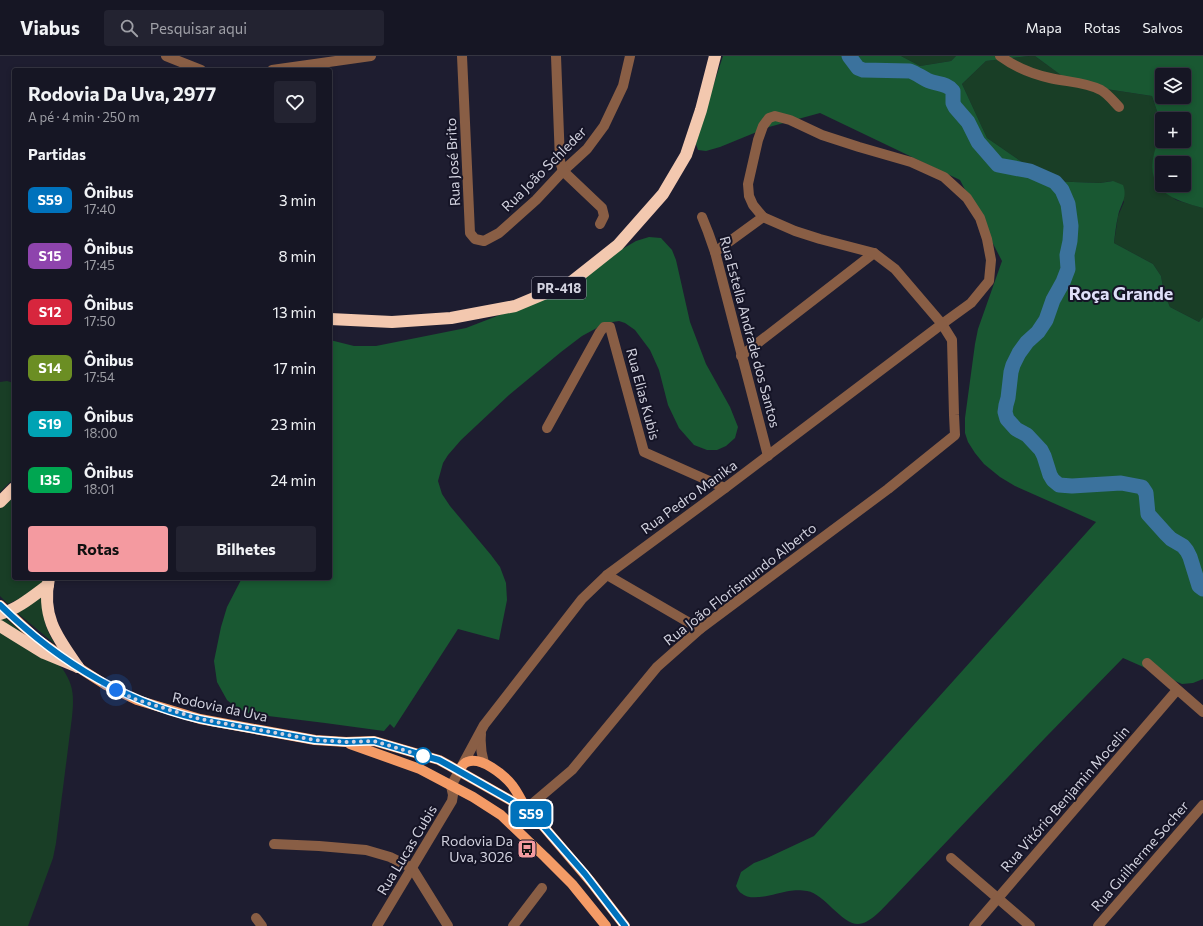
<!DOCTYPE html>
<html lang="pt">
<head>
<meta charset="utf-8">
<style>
	body { margin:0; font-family:Commissioner,sans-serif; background:#232331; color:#f1f3f6; height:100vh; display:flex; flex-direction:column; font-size:15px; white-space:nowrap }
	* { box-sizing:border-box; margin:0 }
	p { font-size:13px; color:#9e9fa6 }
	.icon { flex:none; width:22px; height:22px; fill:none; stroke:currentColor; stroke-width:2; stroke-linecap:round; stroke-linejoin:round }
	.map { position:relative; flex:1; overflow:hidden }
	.side { position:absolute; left:12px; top:12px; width:320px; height:512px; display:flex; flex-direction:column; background:#161624; border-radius:4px; box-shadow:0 2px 6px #0003,0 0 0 1px #353541 }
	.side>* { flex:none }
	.badge { padding:0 8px; border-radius:6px; font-size:14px; line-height:26px }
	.controls { position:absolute; left:1155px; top:12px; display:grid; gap:8px }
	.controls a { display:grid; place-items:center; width:36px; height:36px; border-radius:4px; background:#161624; box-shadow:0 2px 6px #0003,0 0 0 1px #353541; font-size:20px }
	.you { position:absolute; width:20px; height:20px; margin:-10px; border:3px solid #fff; border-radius:50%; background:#1a73e8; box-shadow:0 0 0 6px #1a73e833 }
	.map>.badge { position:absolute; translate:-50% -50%; box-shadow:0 0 0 2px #fff }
	h2 { padding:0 16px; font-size:15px; line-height:36px }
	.round { display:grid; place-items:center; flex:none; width:42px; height:42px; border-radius:4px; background:#232331 }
	.summary { display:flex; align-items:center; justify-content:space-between; height:68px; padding:0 16px }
	h1 { font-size:19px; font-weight:700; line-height:30px }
	.button { display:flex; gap:8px; margin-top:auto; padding:8px 16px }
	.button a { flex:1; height:46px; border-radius:4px; background:#f49aa0; color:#111; font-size:16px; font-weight:700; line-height:46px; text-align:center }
	.button a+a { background:#232331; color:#f1f3f6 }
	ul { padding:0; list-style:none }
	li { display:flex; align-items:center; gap:12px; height:56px; padding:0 16px }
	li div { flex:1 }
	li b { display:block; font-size:15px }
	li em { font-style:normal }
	li .badge { min-width:44px; font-weight:700; text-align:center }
	header { display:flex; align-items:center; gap:24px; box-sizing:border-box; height:56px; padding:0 20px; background:#161624; border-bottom:1px solid #353541 }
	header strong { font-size:19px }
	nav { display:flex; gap:22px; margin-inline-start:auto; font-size:14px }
	.search { width:280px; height:36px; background:#232331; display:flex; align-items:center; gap:10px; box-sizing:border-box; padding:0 14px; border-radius:4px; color:#9e9fa6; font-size:15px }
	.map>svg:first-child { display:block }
	.green { fill:#193e26 }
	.forest { fill:#195832; fill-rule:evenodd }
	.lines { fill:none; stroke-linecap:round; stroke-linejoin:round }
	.river { stroke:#3b729d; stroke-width:15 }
	.minor { stroke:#895e45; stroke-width:10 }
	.major { stroke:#f49b66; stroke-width:10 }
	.highway { stroke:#f3c8af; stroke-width:12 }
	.line-casing { stroke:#fff; stroke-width:9 }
	.line { stroke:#0072bc; stroke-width:6 }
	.walk { stroke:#d2d2df; stroke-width:4; stroke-dasharray:0 7.2 }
	.stop-dot { fill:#fff; stroke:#0072bc; stroke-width:2 }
	.labels { text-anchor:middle; stroke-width:4; stroke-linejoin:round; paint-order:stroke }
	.shield { fill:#151426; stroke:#9999a8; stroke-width:1 }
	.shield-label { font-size:13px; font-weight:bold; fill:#d2d2df }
	.street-label { font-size:14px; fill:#d2d2df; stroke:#151426 }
	.poi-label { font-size:14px; fill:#d2d2df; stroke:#151426; text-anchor:end }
	.district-label { font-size:18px; font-weight:bold; fill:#dfdff9; stroke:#151426 }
</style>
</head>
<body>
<header>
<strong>Viabus</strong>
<div class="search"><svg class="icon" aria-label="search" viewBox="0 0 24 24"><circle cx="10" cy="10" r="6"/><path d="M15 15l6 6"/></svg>Pesquisar aqui</div>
<nav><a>Mapa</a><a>Rotas</a><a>Salvos</a></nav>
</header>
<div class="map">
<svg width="1203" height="870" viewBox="0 0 1203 870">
	<rect width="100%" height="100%" fill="#1e1d30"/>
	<g class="green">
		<polygon points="901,0 956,0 951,5 920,10"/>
		<polygon points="1029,0 1035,0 1073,28 1152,40 1162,70 1154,123 1176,144 1203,152 1203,261 1199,266 1170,251 1164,237 1161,220 1153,208 1114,187 1118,160 1124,146 1112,125 1100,127 1046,125 1022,106 987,82 962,28 986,5"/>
		<polygon points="7,325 14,327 14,422 0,436 0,326"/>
		<polygon points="14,437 14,522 45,522 37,533 23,541 8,548 0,540 0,450"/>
		<path d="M44,539c-2,20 0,32 11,49l-40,-33z"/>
		<path d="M0,557l62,55c12,17 12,29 10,49l-16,126 -3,15 -25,68h-28z"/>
	</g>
	<g class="forest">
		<path d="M723,0h178l19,10 31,-5 5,-5h73l-43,5 -24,23 25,54 35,24 24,19 54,2 13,-2 10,4c5,13 -3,20 -5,31 -2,9 -3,18 -4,27l39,21 8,12 3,17 6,14 29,15 4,-5v362l-10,4 -11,1 -59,-26 -78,80 -153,161c-8,8 -22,25 -34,25 -17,0 -33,-30 -51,-33 -5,-1 -13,-1 -18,0 -13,2 -37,12 -48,2 -2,-1 -4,-5 -5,-7l5,-14 13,-9 13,-5 47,-22 282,-314 -81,-36 -15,-9 -16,-13 -9,-11 -7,-11 -3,-9v-15l10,-74 3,-15 24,-68 -42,-81 -140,-67 -51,14 -49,20 -14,4 -8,-1 -2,-6 2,-12z"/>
		<path d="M1035,0h168v152c-29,-8 -58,-17 -49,-54 2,-9 5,-17 8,-26v13h22v-22h-22v7l-10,-30 -79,-12zM1162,19h22v22h-22zM1162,107h22v22h-22z"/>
		<polygon points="649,181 661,182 672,194 676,204 690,266 706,308 730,351 738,371 735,382 726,390 717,394 707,394 694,389 679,372 668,349 659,314 650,294 635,274 625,267 619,265 606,267 582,280 561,296 509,339 461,384 448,399 443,407 438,425 442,438 450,450 491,499 500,511 506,527 507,544 499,584 458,573 394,672 390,668 384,675 325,667 252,658 238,653 227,644 217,626 214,605 221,571 227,551 242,522 330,522 330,284 354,290 376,290 466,272 536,245 624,192 636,185"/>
	</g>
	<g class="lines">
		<path class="river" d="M849,0l9,12 5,2 47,1c6,2 11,6 17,9 9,5 19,2 26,11v12l2,4 13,15 10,20 20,23 32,6 25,11 7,8 6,14 3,22 -1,15 -3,14 1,14 -5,13 -10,18 -7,20 -8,12 -11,10 -8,11 -6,12 -2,7 -3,26 -2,7 -1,7 2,7 9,10 11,6 14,15 3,6 6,19 3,5 6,5 13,1 49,-3 21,4 4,6 2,21 18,20 5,5 12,7 4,5 3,6 9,29 4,3"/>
		<g class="minor">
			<polyline points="166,0 201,14"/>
			<polyline points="462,0 470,177 475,183 484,185 499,177 536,144 563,115 587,93 604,70 623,30 630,0"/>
			<polyline points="556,0 560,105 563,115 602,152 604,160 600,168"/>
			<path d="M1000,0c15,11 32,18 50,22 17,4 36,4 51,12 7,4 13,12 18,17"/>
			<polyline points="272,14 371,0"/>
			<polyline points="702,161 708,176 715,196 768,400"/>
			<polyline points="741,300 874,197"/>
			<polyline points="547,372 600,276 604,271 610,271 644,396 725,432"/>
			<polyline points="607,519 700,573"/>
			<polyline points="1147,607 1203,656"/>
			<path d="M481,678c-1,11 0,19 3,29"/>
			<polyline points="526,753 572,714 657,611 700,573 888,433 955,379 954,359 952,284 942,268 971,247 989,225 991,204 987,183 980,162 967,142 944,121 911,106 859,91 822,79 790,64 775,60 769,62 763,70 758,84 748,128 749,140 753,149 763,161 715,196"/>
			<polyline points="274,788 319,790 366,794 390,801 412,812 448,870"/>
			<polyline points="951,802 1030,870"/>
			<polyline points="256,862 262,870"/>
			<polyline points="377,870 452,745 453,739 451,730 484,669 582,543 607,519 725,432 942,268 895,213 874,197 820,183 795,175 763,161"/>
			<polyline points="513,870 542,832"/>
			<polyline points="974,870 1177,634"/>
			<polyline points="1098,870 1203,749"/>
		</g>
		<g class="major">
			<polyline points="0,549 38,584 84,615 106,629 137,644 200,663 315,684 346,686 374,685 439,704 450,710 526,753 544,771 591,826 625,870"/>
			<polyline points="350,688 420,713 473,741 501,759 545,801 572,828 606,870"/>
			<path d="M459,715c2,-3 4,-8 8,-9 14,-6 37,13 45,23 6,8 10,16 14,24"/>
		</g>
		<g class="highway">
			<polyline points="330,263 392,266 451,262 515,250 570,227 618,189 663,138 686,99 701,54 715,0"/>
			<polyline points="0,446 14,432"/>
			<path d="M49,522c-8,39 8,59 29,89"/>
			<path d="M0,558c18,-5 33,-18 48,-29"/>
			<polyline points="0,570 16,580 44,597 78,611"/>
		</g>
	</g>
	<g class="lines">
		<g class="line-casing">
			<path id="line" d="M0,549c59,58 132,102 214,117l101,18 31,2 28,-1 65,19 11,6 76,43 18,18 41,47 40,52"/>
		</g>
		<use href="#line" class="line"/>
		<polyline class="walk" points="116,634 137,644 200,663 315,684 346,686 374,685 423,700"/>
	</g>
	<defs>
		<g id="bus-square" transform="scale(1)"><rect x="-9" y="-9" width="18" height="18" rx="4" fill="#f49aa0" stroke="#151426"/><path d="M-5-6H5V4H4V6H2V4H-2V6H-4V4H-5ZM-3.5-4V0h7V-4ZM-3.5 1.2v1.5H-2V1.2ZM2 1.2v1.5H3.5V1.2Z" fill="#111"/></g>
	</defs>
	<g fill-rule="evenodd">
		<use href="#bus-square" x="527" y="793"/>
	</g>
	<circle class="stop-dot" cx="423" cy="700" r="8"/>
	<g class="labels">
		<rect class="shield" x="532" y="221" width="54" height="22" rx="3"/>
		<g class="shield-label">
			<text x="559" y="237">PR-418</text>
		</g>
		<g class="street-label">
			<text transform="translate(453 106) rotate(-93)" y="5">Rua José Brito</text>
			<text transform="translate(544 113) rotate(-45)" y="5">Rua João Schleder</text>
			<text transform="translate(750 276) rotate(75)" y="5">Rua Estella Andrade dos Santos</text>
			<text transform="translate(643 338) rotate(75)" y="5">Rua Elias Kubis</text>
			<text transform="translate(689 441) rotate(-36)" y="5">Rua Pedro Manika</text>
			<text transform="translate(740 528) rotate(-38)" y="5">Rua João Florismundo Alberto</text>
			<text transform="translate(220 651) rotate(12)" y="5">Rodovia da Uva</text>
			<text transform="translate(1065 743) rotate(-49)" y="5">Rua Vitório Benjamin Mocelin</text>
			<text transform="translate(407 794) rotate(-59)" y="5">Rua Lucas Cubis</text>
			<text transform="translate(1140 800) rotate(-49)" y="5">Rua Guilherme Socher</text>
		</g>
		<g class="poi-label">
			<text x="513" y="790">Rodovia Da<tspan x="513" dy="16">Uva, 3026</tspan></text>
		</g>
		<g class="district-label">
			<text x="1121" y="244">Roça Grande</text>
		</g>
	</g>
</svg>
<div class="controls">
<a><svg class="icon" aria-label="layers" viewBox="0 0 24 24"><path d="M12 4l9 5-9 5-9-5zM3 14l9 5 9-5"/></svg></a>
<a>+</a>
<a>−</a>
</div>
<div class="you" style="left:116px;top:634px"></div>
<b class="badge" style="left:531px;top:758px;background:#0072bc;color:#fff">S59</b>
<section class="side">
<div class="summary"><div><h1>Rodovia Da Uva, 2977</h1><p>A pé · 4 min · 250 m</p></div><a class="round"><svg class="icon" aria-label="heart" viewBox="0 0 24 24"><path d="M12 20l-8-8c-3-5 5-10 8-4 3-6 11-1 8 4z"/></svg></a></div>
<h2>Partidas</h2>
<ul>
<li><span class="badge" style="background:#0072bc;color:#fff">S59</span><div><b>Ônibus</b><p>17:40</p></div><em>3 min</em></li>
<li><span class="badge" style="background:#8e44ad;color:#fff">S15</span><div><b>Ônibus</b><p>17:45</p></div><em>8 min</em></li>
<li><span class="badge" style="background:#d7263d;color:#fff">S12</span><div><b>Ônibus</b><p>17:50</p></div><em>13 min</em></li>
<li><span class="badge" style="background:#6b8e23;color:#fff">S14</span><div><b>Ônibus</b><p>17:54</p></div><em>17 min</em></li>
<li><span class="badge" style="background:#00a3b4;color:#fff">S19</span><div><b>Ônibus</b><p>18:00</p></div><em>23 min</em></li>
<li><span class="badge" style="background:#00a651;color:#fff">I35</span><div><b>Ônibus</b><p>18:01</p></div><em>24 min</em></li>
</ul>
<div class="button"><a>Rotas</a><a>Bilhetes</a></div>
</section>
</div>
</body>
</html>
